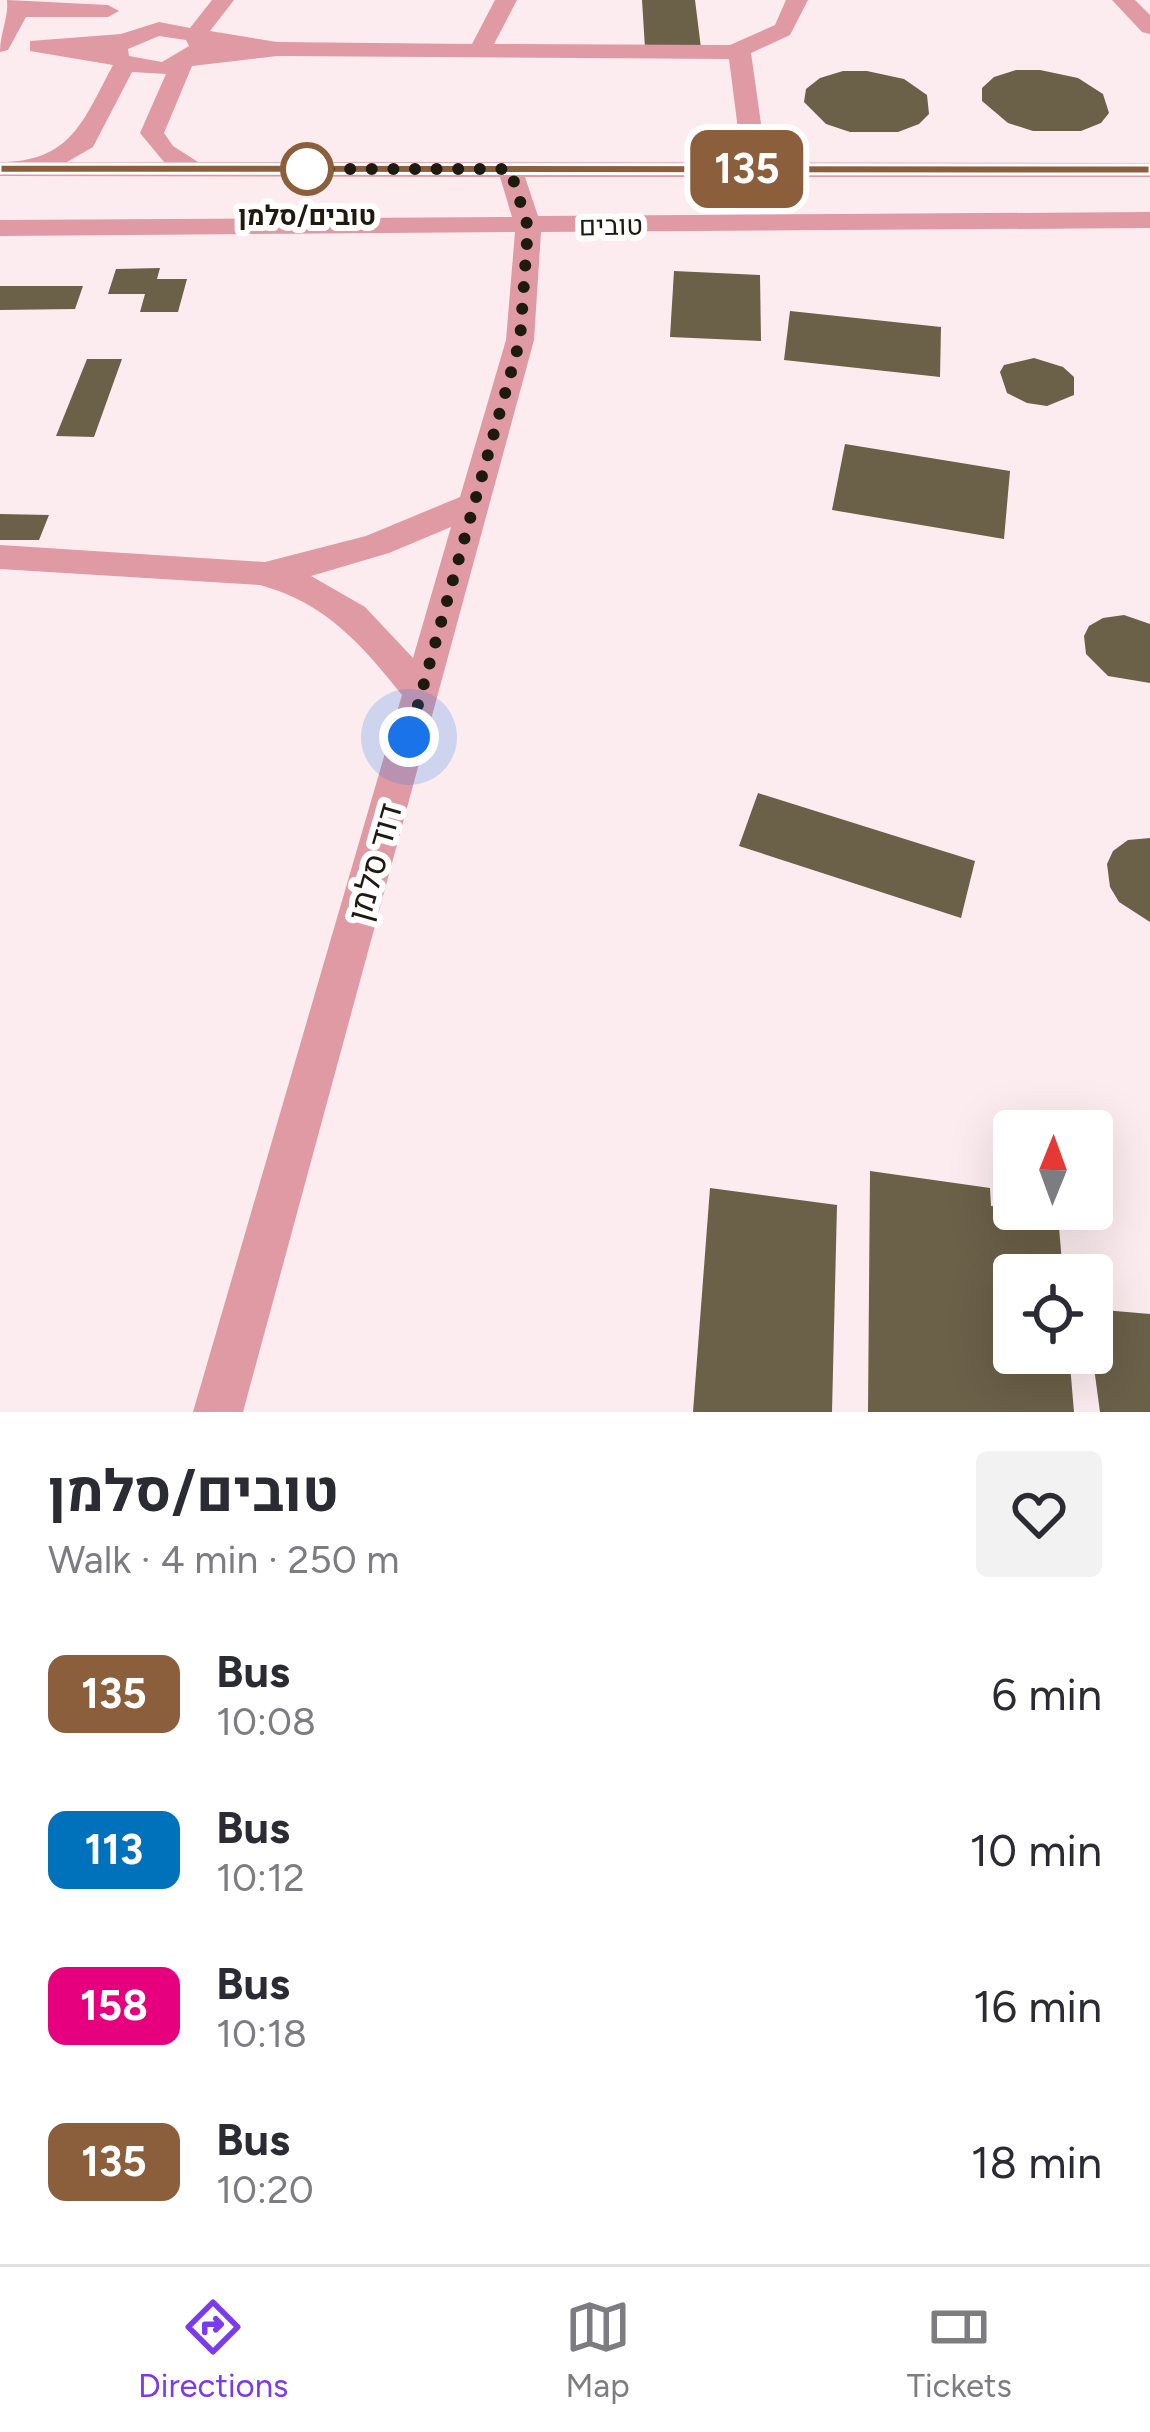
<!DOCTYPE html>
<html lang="en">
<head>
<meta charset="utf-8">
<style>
	body { margin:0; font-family:Figtree,Heebo,sans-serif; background:#f2f2f3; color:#2b2b33; height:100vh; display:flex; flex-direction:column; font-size:45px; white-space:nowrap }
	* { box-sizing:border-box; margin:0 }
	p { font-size:39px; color:#7c7c81 }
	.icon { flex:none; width:66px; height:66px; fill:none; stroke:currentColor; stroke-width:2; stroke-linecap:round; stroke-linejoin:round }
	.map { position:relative; height:1412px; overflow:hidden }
	.details { display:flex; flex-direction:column; background:#fff; flex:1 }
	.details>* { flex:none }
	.badge { padding:0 24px; border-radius:18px; font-size:42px; line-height:78px }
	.needle { width:78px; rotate:1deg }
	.fabs { position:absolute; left:993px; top:1110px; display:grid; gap:24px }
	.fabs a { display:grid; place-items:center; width:120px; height:120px; border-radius:12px; background:#fff; box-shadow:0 12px 48px #0002; font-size:60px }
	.you { position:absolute; width:60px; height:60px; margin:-30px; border:9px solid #fff; border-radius:50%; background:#1a73e8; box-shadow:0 0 0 18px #1a73e833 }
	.map>.badge { position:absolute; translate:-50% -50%; box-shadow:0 0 0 6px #fff }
	.round { display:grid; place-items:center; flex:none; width:126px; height:126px; border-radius:12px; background:#f2f2f3 }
	.headline { display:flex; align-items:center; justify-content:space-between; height:204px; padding:0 48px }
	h1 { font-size:57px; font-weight:700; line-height:90px }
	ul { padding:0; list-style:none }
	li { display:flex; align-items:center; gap:36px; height:156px; padding:0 48px }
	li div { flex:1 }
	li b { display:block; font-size:45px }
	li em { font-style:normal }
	li .badge { min-width:132px; font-weight:700; text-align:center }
	.dock { display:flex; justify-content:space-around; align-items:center; height:168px; border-top:3px solid #e1e1e2; background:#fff; font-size:33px; color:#7c7c81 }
	.dock a { display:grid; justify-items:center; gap:6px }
	.dock .on { color:#7c3aed }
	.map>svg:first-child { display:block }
	.industrial { fill:#fcecf0; fill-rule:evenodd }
	.building { fill:#6b6048 }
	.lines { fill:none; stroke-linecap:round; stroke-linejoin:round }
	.minor { fill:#df9aa4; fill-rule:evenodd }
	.line { fill:#8b5e3c; stroke:#fff; stroke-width:3 }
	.walk { stroke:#1f1a10; stroke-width:12; stroke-dasharray:0 21.6 }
	.stop-dot { fill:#fff; stroke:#8b5e3c; stroke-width:6 }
	.labels { text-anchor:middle; stroke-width:12; stroke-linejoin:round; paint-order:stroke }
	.far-stop-label { font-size:27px; font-weight:bold; fill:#1f1a10; stroke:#fff }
	.far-street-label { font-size:27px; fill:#1f1a10; stroke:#fff }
	.street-label { font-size:33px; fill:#1f1a10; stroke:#fff }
</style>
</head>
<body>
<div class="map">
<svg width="1150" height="1412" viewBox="0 0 1150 1412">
	<rect width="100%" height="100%" fill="#fdfbf5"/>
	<path class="industrial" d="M0,0h1150v1412h-1150zM1014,1131h78v78h-78zM1014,1275h78v78h-78z"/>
	<g class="building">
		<polygon points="642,0 695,0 701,48 645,48"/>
		<polygon points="1016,70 1040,70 1078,78 1103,94 1109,113 1101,123 1081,131 1033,131 1008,123 982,101 982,88 994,77"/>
		<polygon points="843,71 867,71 904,79 927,95 929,114 919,124 898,132 850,132 826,124 804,102 806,89 820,78"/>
		<polygon points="160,268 157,279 187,279 178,312 140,312 145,294 108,294 116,269"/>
		<polygon points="674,271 760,275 761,341 670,337"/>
		<polygon points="0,286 83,286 75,309 0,310"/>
		<polygon points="790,311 941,327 940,377 784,360"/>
		<polygon points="1034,358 1063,367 1074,377 1074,395 1047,406 1027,403 1007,393 1000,372 1004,365"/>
		<polygon points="87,359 122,359 94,437 56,436"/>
		<polygon points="845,444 1010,471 1004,539 832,510"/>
		<polygon points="0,514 49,515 39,540 0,540"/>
		<polygon points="1124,615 1150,624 1150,683 1108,676 1086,654 1084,636 1089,626 1103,618"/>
		<polygon points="758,793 975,861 961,918 739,846"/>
		<polygon points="1150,838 1150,922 1119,902 1110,887 1107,864 1113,851 1128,840"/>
		<polygon points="870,1171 990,1188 991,1206 1058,1215 1063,1275 1014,1275 1014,1353 1069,1353 1074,1412 868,1412"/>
		<polygon points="710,1188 837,1205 832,1412 693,1412"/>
		<polygon points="1092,1309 1150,1314 1150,1412 1100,1412 1092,1353"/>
	</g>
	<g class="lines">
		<g class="minor">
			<path d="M7,0l101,5 11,6 -11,6h-82l-18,33 -8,2c0,-19 9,-36 7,-52z"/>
			<path d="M212,0h22l-24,31 67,11 195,2 23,-44h22l-23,44 236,1 45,-20 11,-25h22l-18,35 -39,18 13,92 -3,5 -9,2 -12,-7 -11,-86 -452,-3 -85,10 -28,67 9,13 25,16 952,1v14h-625l13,39 612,-4v16l-609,4 -7,108 -291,1072h-50l209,-717c-41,-51 -76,-92 -142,-110l-260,-16v-24l265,17 101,-26 94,-39 46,-157 9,-108 -515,4v-16l512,-3 -12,-40 -500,-1v-14c71,0 83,-41 113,-97l-83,-14v-10l91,-7 38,-12 31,6zM159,36l27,4 3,6 -27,16 -33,-6 -1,-7zM132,72l34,2 -26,59 24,29h-97l26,-15zM451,527l-38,131 -48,-51 -54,-31 78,-23z"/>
			<polygon points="1112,0 1135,0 1150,15 1150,34 1142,32"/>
		</g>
	</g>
	<polygon class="line" points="0,164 1150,165 1150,174 0,173"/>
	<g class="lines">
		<polyline class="walk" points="307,169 510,169 528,227 520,340 409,737"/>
	</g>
	<circle class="stop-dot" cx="307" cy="169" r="24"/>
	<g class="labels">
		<g class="far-stop-label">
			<text x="307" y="225">טובים/סלמן</text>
		</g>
		<g class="far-street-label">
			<text transform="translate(611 226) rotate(-1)" y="9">טובים</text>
		</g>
		<g class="street-label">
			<text transform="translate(374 862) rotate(-74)" y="12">דוד סלמן</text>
		</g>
	</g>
</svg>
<div class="fabs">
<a><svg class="needle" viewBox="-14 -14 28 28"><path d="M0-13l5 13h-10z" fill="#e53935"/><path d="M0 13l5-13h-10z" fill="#7c7c81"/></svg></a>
<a><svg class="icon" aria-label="locate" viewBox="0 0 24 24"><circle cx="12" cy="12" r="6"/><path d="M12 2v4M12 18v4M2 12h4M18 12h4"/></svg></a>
</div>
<div class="you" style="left:409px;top:737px"></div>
<b class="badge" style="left:747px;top:169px;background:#8b5e3c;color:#fff">135</b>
</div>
<section class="details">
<div class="headline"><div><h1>טובים/סלמן</h1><p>Walk · 4 min · 250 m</p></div><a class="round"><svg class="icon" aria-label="heart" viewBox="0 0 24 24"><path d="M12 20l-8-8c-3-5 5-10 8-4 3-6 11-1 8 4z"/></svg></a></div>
<ul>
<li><span class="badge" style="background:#8b5e3c;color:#fff">135</span><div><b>Bus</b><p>10:08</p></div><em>6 min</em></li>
<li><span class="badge" style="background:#0072bc;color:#fff">113</span><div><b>Bus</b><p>10:12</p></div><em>10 min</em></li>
<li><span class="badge" style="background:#e6007e;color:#fff">158</span><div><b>Bus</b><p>10:18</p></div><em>16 min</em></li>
<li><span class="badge" style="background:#8b5e3c;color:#fff">135</span><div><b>Bus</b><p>10:20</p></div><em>18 min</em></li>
</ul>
</section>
<nav class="dock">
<a class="on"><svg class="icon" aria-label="directions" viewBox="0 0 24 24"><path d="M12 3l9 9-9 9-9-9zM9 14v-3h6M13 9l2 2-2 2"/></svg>Directions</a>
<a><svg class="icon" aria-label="map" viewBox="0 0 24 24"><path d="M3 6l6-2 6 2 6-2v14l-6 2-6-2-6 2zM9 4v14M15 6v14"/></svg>Map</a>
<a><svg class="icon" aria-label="tickets" viewBox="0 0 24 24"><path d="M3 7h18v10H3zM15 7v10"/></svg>Tickets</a>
</nav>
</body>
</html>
